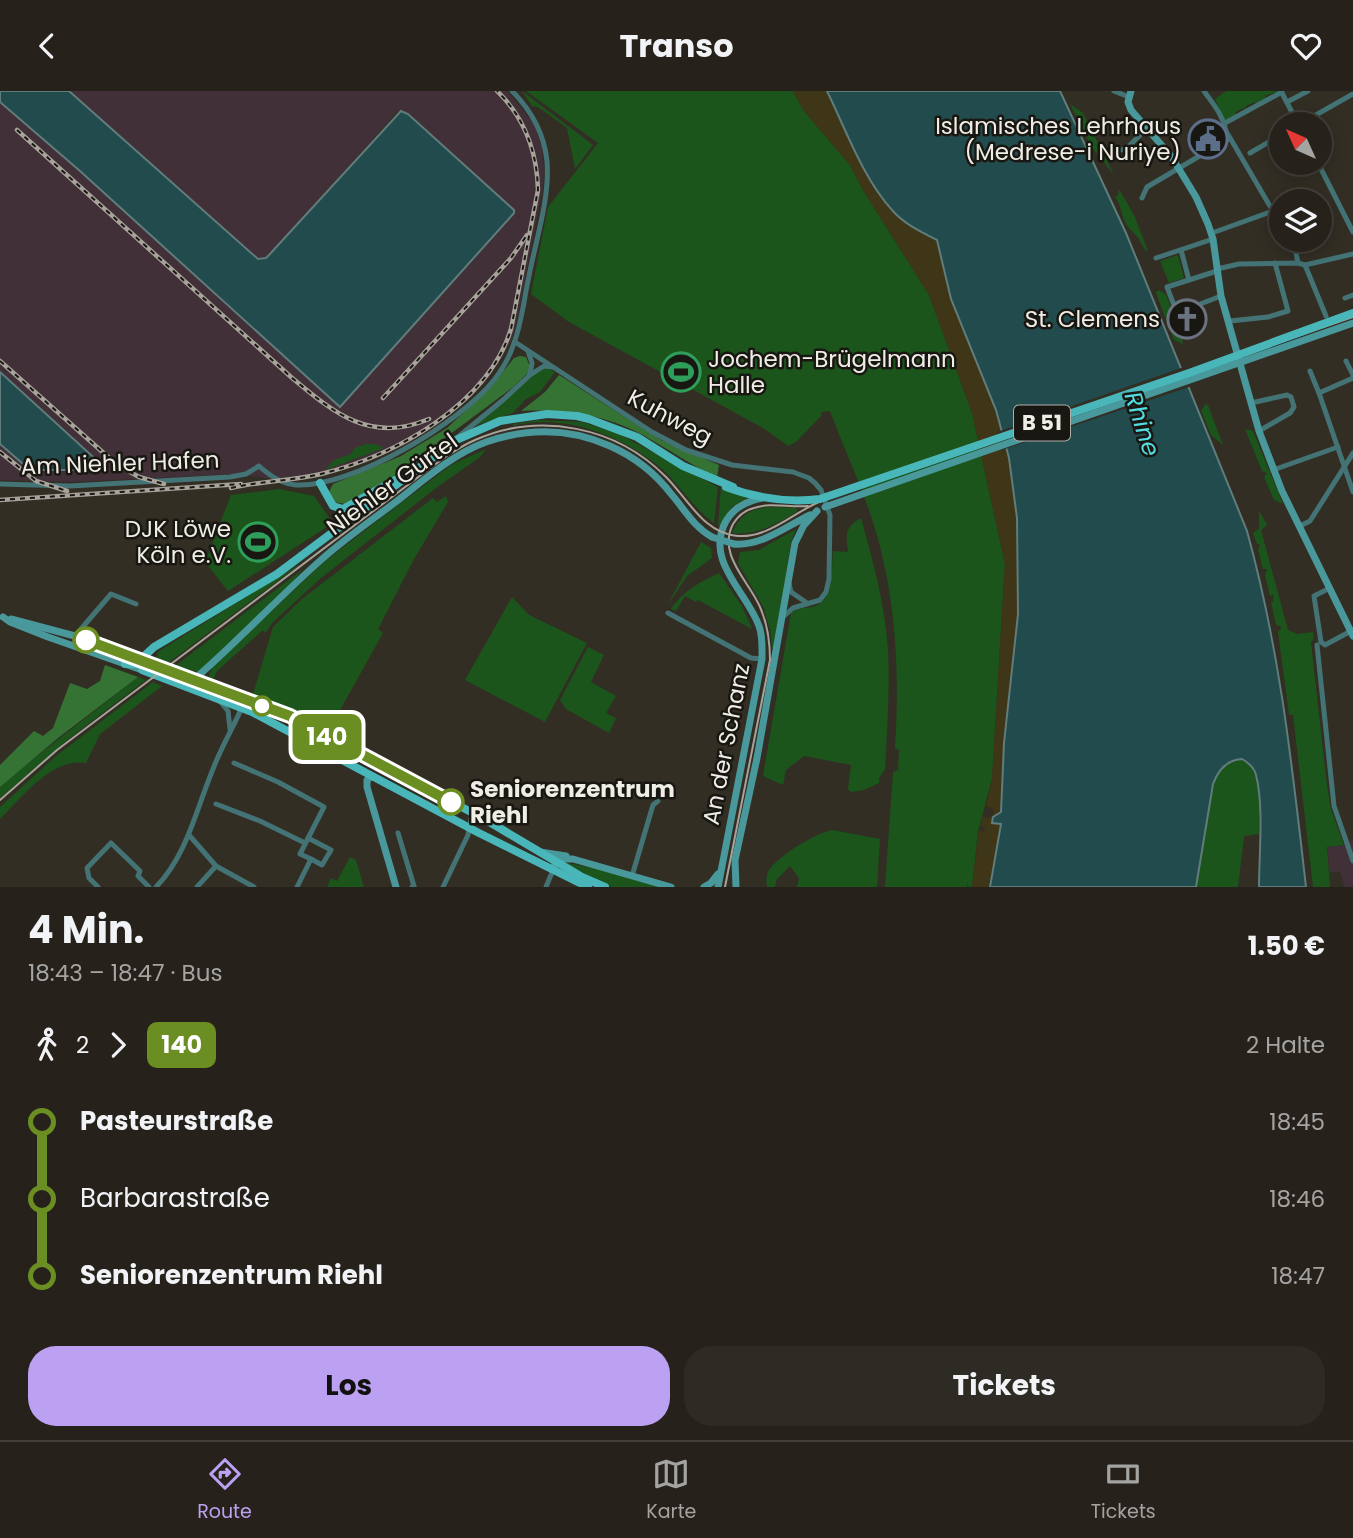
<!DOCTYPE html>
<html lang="de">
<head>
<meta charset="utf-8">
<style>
	body { margin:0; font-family:Poppins,sans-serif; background:#2e2a24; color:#f1f3f6; height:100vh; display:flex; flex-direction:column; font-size:26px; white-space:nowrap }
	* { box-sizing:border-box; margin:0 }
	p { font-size:23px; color:#a4a4a3 }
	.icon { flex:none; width:38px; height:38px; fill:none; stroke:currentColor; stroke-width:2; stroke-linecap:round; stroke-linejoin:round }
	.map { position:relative; height:796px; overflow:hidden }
	.drawer { display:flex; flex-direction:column; background:#26221b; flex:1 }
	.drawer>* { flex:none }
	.badge { padding:0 14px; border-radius:10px; font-size:24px; line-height:46px }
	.needle { width:46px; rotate:315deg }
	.tools { position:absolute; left:1269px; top:21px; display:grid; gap:14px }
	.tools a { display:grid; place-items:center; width:63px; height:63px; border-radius:50%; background:#26221b; box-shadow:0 4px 18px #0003,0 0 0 2px #423f3a; font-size:35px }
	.map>.badge { position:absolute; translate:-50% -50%; box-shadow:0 0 0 4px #fff }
	.legs { display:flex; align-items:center; gap:10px; height:77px; padding:0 28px; font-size:23px }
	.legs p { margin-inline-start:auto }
	.headline { display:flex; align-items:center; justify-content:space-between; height:119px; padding:0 28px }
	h1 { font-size:38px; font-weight:700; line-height:52px }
	.primary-button { display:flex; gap:14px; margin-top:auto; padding:14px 28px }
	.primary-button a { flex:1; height:80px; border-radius:28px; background:#bca0f2; color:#111; font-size:28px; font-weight:700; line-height:80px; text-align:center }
	.primary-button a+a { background:#2e2a24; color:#f1f3f6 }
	ul { padding:0 28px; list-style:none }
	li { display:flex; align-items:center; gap:24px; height:77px; font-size:26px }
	li i { display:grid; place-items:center; width:10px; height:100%; margin:0 9px; background:currentColor }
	li i::after { content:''; width:18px; height:18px; margin:-9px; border:5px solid; border-radius:50%; background:#26221b }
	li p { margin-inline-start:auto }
	li:first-child i { background:linear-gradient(#0000 50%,currentColor 0) }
	li:last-child i { background:linear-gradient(currentColor 50%,#0000 0) }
	header { display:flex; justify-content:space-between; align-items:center; height:91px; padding:0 28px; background:#26221b; font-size:32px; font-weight:700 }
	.tab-bar { display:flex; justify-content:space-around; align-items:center; height:98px; border-top:2px solid #423f3a; background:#26221b; font-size:19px; color:#a4a4a3 }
	.tab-bar a { display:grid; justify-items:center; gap:4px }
	.tab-bar .current { color:#bca0f2 }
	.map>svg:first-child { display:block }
	.industrial { fill:#423039 }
	.green { fill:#1b551b }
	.forest { fill:#357334 }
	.sand { fill:#3e3616 }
	.water { fill:#224b4d; stroke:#607c7b; stroke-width:2 }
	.pier { fill:#332e24 }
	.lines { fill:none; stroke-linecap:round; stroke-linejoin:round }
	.street { stroke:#437375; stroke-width:5 }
	.secondary { stroke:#48989c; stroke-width:7 }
	.primary { stroke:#49b6ba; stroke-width:8 }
	.tram { stroke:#a7a39b; stroke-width:2 }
	.rail-casing { stroke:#a7a39b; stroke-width:4.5 }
	.rail { stroke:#191712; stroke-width:2; stroke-dasharray:5; stroke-linecap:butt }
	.secondary-bridge { stroke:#48989c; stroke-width:7 }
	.primary-bridge { stroke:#49b6ba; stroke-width:8 }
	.line-1-casing { stroke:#fff; stroke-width:16 }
	.line-1 { stroke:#6b8e23; stroke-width:10 }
	.stop-1-dot { fill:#fff; stroke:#6b8e23; stroke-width:3.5 }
	.labels { text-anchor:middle; stroke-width:5; stroke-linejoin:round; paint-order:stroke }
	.shield { fill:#191712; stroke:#b0ada7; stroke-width:2 }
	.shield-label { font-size:21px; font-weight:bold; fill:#f0ede7 }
	.poi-label { font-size:23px; fill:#f0ede7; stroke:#191712; text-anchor:end }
	.street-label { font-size:23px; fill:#f0ede7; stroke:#191712 }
	.stop-label { font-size:23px; font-weight:bold; fill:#f0ede7; stroke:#191712; text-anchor:start }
	.water-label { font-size:24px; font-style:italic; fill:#54dce3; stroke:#191712 }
</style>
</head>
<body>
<header><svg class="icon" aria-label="back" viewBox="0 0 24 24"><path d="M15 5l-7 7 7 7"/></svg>Transo<svg class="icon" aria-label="heart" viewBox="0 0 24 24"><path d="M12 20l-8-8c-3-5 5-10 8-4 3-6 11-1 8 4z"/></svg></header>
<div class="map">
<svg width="1353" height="796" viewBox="0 0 1353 796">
	<rect width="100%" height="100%" fill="#332e24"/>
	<g class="industrial">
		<polygon points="69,0 507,0 534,33 542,57 544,81 543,96 519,219 512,248 504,263 489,286 473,304 436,335 407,353 325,385 275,388 233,383 70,391 0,389 0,353 30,379 102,378 102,373 0,281 0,11 80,80 340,315 513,124 514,119 408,23 397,21 269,164 266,167 258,168"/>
		<polygon points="1353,748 1353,796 1345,796 1340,781 1329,781 1328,756 1344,754"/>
	</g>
	<g class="green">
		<polygon points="522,0 593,54 575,78 567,37 538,16 532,15"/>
		<path d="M526,0h267l11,20 46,54 13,25 66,105 43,118 33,151 -13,214 -14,54 -6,55h-4v-6l-1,6h-82l8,-115 5,-2 1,-20 -4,-2c5,-78 1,-157 -24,-232 -12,-36 -28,-70 -41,-105l-9,1 1,3 -26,27 -8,4 -25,-18 -194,-106 -38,-28 17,-87 50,-64z"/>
		<polygon points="1226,0 1278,0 1278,1 1264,5 1267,7 1257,14 1255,11 1246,15 1245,19 1244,17 1235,21 1236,25 1228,29 1224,28 1215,8"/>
		<polygon points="1070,13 1083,22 1114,84 1091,55"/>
		<path d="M1119,98l15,26 14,36 -3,-1c-7,-13 -7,-13 -16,-22 -8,-9 -7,-23 -14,-31l3,-2z"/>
		<polygon points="1178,164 1184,187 1169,192 1160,170"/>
		<polygon points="1159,199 1166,204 1174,224 1171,235 1180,241 1183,253 1174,249 1157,205 1156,201"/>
		<polygon points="546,277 555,281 540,301 526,308 513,322 474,335 537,281"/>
		<polygon points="1206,313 1208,314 1223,354 1211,344 1201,320"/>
		<path d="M538,329l44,2 35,11 101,54 -4,36c-21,-15 -34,-38 -53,-55 -38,-32 -98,-56 -148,-42v-2z"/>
		<polygon points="1245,338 1253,340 1283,413 1274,409 1264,386 1267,382 1262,380"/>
		<polygon points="366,353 375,353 384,357 325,379 334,369 351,363 355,357"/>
		<polygon points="486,358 480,366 436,397 321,487 272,532 266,541 262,540 217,580 213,589 210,588 209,584 213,575 325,470 451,374"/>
		<polygon points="721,396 747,407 732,416 720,435 718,434"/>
		<polygon points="279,398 314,405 333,432 228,500 205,471 231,404"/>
		<polygon points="446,405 448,411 414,468 378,538 383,542 329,639 253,603 273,536 302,508 433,407 437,411"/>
		<path d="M769,416l27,1 2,3c-20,12 -41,25 -66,22 8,-18 18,-24 37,-26z"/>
		<polygon points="1259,419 1267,434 1261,439 1288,539 1297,543 1313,541 1314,547 1311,552 1327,694 1331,718 1344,754 1327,756 1330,796 1313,796 1293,624 1289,624 1278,541 1282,536 1276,534 1271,511 1273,511 1274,504 1270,505 1265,484 1267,478 1263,478 1258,459 1260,453 1257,453 1253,442 1259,438"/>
		<path d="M861,427c12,43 24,87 27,132 2,40 -1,79 -3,119l-6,9v5l-15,7 -13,2 -3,-3 3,-24 -47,-9 -18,14 -3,15 -20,-9 28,-163c7,-5 13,-5 21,-6 23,-5 19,-38 21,-56l15,1c-2,-18 -4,-24 13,-34z"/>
		<polygon points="796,438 791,451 774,558 772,557 770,538 764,520 765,519 738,472 740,461 759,459"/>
		<polygon points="701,451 711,457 712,467 687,485 667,515"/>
		<polygon points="303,471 168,572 156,567 158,561 162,558"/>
		<polygon points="303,478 286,499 198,581 175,575"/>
		<path d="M719,482l23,33 10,23 -54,-29 -2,2 -11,-6 -9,15 -5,-2c12,-18 29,-27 48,-36z"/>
		<polygon points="512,506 529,524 587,552 545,631 465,589"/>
		<polygon points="588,556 604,564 591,591 616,605 606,622 616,627 609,642 566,618 560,609"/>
		<polygon points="138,586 146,589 66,650 0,707 0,696 14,683"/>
		<path d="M153,591l9,4 -62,48 -14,29c-34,-6 -64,34 -86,56v-12l56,-51z"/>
		<path d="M1234,668c31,-1 25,54 25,75l-15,2 -6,51h-42l17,-103 8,-16z"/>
		<path d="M832,739l48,9 -3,48h-80l2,-9 -9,-12 -13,13 -2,8h-8c-1,-6 -1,-12 2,-17 11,-15 45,-36 63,-40z"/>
		<polygon points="350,766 356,769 364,796 327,796 331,787 337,790"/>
		<polygon points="562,771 598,778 661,796 612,796"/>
	</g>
	<g class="forest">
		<polygon points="520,265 526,266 530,276 528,282 512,297 394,385 345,413 334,411 329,401 333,393 401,365 447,337 491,296 514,267"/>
		<path d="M559,284l102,65 58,25 -2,12c-27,-12 -50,-29 -76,-43 -38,-20 -78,-25 -120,-23l24,-19z"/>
		<polygon points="105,574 138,586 58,647 0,696 0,674 34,640 43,645 53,637 70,592 87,598 100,590"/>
	</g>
	<path class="sand" d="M793,0h34c19,39 36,87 65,119 12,14 28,22 45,30l14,59 45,111 13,48 8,60 1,96 -14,129 -3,69 -8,5 -1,5 10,2c-3,20 -8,42 -12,63h-18l7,-57 5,2 2,-4 -6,-2 3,-10 5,3 6,-6 -1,-4 -7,-3 6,-28 3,-48 10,-166 -33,-151 -43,-118 -66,-105 -13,-25 -46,-54z"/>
	<g class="water">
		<polygon points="0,0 69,0 258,168 266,167 269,164 401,20 408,23 514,119 514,122 340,316 80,80 0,11"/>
		<path d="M827,0h233l66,142 121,298c33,119 45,234 59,356h-47c0,-32 5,-81 -3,-112 -2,-8 -7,-12 -14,-16 -16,1 -24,11 -29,25l-17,103h-206l11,-63 -9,-1 1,-6 8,-5 3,-69 14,-129 -1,-96 -8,-60 -13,-48 -45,-111 -14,-59c-16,-8 -33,-16 -45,-30 -29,-32 -46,-80 -65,-119z"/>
		<polygon points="0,281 102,374 100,376 103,379 30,379 0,353"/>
	</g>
	<polygon class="pier" points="1184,276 1192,295 1002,359 997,341"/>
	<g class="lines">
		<g class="street">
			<polyline points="1114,0 1129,6"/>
			<path d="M1204,0c9,13 19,24 22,40l55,94"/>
			<polyline points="1281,0 1298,33"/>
			<polyline points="1287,11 1308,0"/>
			<polyline points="1225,32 1282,1"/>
			<polyline points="1300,33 1353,3"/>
			<polyline points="1114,60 1126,58 1147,37"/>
			<polyline points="1250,62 1281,44"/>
			<polyline points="1318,72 1353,141"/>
			<polyline points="1142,107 1147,96 1230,47"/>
			<polyline points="1212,142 1273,120"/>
			<polyline points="1289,149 1296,162 1298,172"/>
			<polyline points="1181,159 1189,189"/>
			<polyline points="1156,167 1213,148"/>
			<polyline points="1305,174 1326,225"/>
			<polyline points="1217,178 1239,173 1298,172 1305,174 1353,163"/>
			<polyline points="1217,180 1167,196 1177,222 1221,205"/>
			<polyline points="1345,207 1353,204"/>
			<polyline points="1230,230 1268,226 1288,220 1275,172"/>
			<polyline points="515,251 652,341 686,359 732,374 793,381 809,387 815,392 821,399 830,424 829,488 826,501 820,509 793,517 784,525"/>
			<polyline points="528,260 532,272 530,283"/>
			<polyline points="1346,270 1353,284"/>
			<polyline points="1310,280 1319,302 1353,401"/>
			<polyline points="1319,302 1353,287"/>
			<polyline points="1251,312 1287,304 1291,306 1294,316 1290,322 1259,340"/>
			<polyline points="458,346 503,309 530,284 544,275 552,276"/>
			<polyline points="1273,379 1338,356"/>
			<path d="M0,393l70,2 160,-9 16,-3 13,-8c11,10 23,18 37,19 56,3 164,-62 198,-105 8,-10 16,-24 20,-37 8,-21 10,-45 15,-67 7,-37 21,-78 18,-115 -3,-27 -16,-51 -35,-70"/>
			<polyline points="1300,435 1310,430 1353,362"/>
			<polyline points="789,492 791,501 807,512"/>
			<polyline points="1330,497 1314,505 1321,551 1325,554 1351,540"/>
			<polyline points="668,522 751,567 762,568"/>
			<polyline points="75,545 111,503 136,513"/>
			<polyline points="1317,554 1334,715 1353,770"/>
			<polyline points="219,609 228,620 230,638"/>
			<polyline points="234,672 278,691 324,716 300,763 311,768 297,796"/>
			<polyline points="216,713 260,730 305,752"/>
			<polyline points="398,742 414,795 412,796"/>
			<polyline points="189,744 216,775 254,796"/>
			<polyline points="308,747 331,759 322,774 311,768"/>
			<polyline points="632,785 653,714 658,710"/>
			<polyline points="98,796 89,787 87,777 111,752 140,780 138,785 149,796"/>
			<path d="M156,796c31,-32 40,-77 57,-118 9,-24 23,-46 32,-69"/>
			<polyline points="197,796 216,775"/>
			<polyline points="443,796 468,744 472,722"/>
			<polyline points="546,796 553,779"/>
		</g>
		<g class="secondary">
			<polyline points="1131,0 1128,11 1131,19 1171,65 1196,106 1208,133 1213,148 1221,205 1259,340 1282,400 1353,545"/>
			<path d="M734,453c28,2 51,-17 76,-29"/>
			<polyline points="3,526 10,531 48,546 142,579"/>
			<polyline points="11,528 75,545 141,568"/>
			<path d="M178,592h8l12,-7c42,-37 81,-79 124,-117 24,-21 50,-39 75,-58 28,-22 56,-47 89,-59 41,-14 84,-14 124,4 25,11 46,28 62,49 13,15 22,32 40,42"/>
			<polyline points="371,686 367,689 367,696 396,796"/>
			<polyline points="540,761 566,765"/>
			<polyline points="554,775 559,768 573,768 671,796"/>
			<polyline points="704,796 711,792 718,783"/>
			<path d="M718,796l44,-228c0,-11 1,-22 -3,-33 -12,-34 -55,-65 -33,-105 8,-14 21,-20 36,-23"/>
			<polyline points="736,796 735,769 757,667 795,452 804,434 817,420"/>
		</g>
		<g class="primary">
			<polyline points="320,392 333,415 343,418 395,389"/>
			<polyline points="141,568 154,556 277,483 456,349 500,330 547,323 577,325 589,328 637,346 683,375 733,396"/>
			<polyline points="141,568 290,625 486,729 582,786 605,796"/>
			<polyline points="141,568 142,579 252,621 479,742 588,796"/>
			<polyline points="125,573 139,573 146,566"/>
		</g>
		<g class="tram">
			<path d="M0,709l57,-50 368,-278c16,-12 32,-24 50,-32 65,-29 142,-13 191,37 22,22 38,57 72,59 31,2 56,-24 83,-35l532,-184"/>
			<path d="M725,796l45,-227c0,-19 -2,-35 -10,-53 -11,-26 -43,-52 -27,-83 5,-8 12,-14 21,-16 17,-6 36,0 54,-2"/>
		</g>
		<g class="rail-casing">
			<g id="rail">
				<path d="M17,39l274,247c43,36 79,67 138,42"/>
				<polyline points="0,270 116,373 139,386 164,393"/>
				<polyline points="383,307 511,167 527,144"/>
				<polyline points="0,361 36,390 67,400"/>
				<path d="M231,397c30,-7 60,-7 90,-14 73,-18 167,-69 190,-145l27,-139c-1,-38 -13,-72 -41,-99"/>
				<polyline points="0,409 241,393"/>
			</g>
		</g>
		<use href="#rail" class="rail"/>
		<g class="secondary-bridge">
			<polyline points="825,416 1353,232"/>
			<polyline points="712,446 734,453"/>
		</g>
		<path class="primary-bridge" d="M726,396c30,11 62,16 94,12l369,-126 164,-60"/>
	</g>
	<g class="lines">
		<g class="line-1-casing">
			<polyline id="line-1" points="86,549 290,625 451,711"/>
		</g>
		<use href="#line-1" class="line-1"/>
	</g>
	<defs>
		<g id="civic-ring" transform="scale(2.0125)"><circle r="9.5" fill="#191712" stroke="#5c6f8a" stroke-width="1.5"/><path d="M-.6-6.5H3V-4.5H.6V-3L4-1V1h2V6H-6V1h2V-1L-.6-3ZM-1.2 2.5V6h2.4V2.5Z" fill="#5c6f8a"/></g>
		<g id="church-ring" transform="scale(2.0125)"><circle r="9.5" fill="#191712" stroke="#6b7280" stroke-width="1.5"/><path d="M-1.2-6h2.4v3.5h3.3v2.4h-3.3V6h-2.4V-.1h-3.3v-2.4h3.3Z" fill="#6b7280"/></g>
		<g id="stadium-ring" transform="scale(2.0125)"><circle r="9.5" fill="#191712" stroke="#2e9e5b" stroke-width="1.5"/><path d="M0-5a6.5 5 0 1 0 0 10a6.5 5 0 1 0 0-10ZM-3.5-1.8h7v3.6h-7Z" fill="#2e9e5b"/></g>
	</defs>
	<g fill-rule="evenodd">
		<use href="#civic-ring" x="1208" y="48"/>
		<use href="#church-ring" x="1187" y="228"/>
		<use href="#stadium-ring" x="681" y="281"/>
		<use href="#stadium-ring" x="258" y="451"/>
	</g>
	<g class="stop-1-dot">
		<circle cx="86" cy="549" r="12"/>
		<circle cx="262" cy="615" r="9"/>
		<circle cx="451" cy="711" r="12"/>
	</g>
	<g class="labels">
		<rect class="shield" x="1014" y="314.5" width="56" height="35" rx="5"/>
		<g class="shield-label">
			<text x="1042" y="339">B 51</text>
		</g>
		<g class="poi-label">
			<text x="1181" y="43">Islamisches Lehrhaus<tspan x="1181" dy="26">(Medrese-i Nuriye)</tspan></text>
			<text x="1160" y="236">St. Clemens</text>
			<text x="708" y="276" text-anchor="start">Jochem-Brügelmann<tspan x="708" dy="26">Halle</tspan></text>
			<text x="231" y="446">DJK Löwe<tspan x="231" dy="26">Köln e.V.</tspan></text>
		</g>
		<g class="street-label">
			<text transform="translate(670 326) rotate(28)" y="8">Kuhweg</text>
			<text transform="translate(120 372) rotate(-2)" y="8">Am Niehler Hafen</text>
			<text transform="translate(392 393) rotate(-36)" y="8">Niehler Gürtel</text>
			<text transform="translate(726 653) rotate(-79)" y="8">An der Schanz</text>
		</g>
		<g class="stop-label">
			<text x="470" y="706">Seniorenzentrum<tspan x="470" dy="26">Riehl</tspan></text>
		</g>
		<g class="water-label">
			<text transform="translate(1142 333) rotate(72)" y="8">Rhine</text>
		</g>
	</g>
</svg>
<div class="tools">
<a><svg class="needle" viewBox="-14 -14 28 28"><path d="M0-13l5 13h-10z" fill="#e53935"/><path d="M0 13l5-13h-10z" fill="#a4a4a3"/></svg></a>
<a><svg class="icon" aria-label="layers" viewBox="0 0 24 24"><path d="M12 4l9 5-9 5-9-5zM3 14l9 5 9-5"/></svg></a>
</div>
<b class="badge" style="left:327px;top:646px;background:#6b8e23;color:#fff">140</b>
</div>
<section class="drawer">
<div class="headline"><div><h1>4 Min.</h1><p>18:43 – 18:47 · Bus</p></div><b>1.50 €</b></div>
<div class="legs"><svg class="icon" aria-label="walk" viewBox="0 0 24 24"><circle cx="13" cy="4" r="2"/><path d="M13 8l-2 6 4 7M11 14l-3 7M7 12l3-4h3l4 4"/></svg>2<svg class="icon" aria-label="forward" viewBox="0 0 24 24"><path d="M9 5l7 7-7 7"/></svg><b class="badge" style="background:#6b8e23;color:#fff">140</b><p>2 Halte</p></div>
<ul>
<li><i style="color:#6b8e23"></i><b>Pasteurstraße</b><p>18:45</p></li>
<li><i style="color:#6b8e23"></i><span>Barbarastraße</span><p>18:46</p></li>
<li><i style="color:#6b8e23"></i><b>Seniorenzentrum Riehl</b><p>18:47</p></li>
</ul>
<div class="primary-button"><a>Los</a><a>Tickets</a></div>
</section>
<nav class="tab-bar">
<a class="current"><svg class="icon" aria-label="directions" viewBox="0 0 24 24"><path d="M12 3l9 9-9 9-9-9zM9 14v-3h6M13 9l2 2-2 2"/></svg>Route</a>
<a><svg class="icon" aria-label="map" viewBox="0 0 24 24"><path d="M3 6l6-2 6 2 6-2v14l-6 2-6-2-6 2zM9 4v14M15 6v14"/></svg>Karte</a>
<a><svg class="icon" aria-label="tickets" viewBox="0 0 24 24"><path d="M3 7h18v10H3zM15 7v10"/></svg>Tickets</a>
</nav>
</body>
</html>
